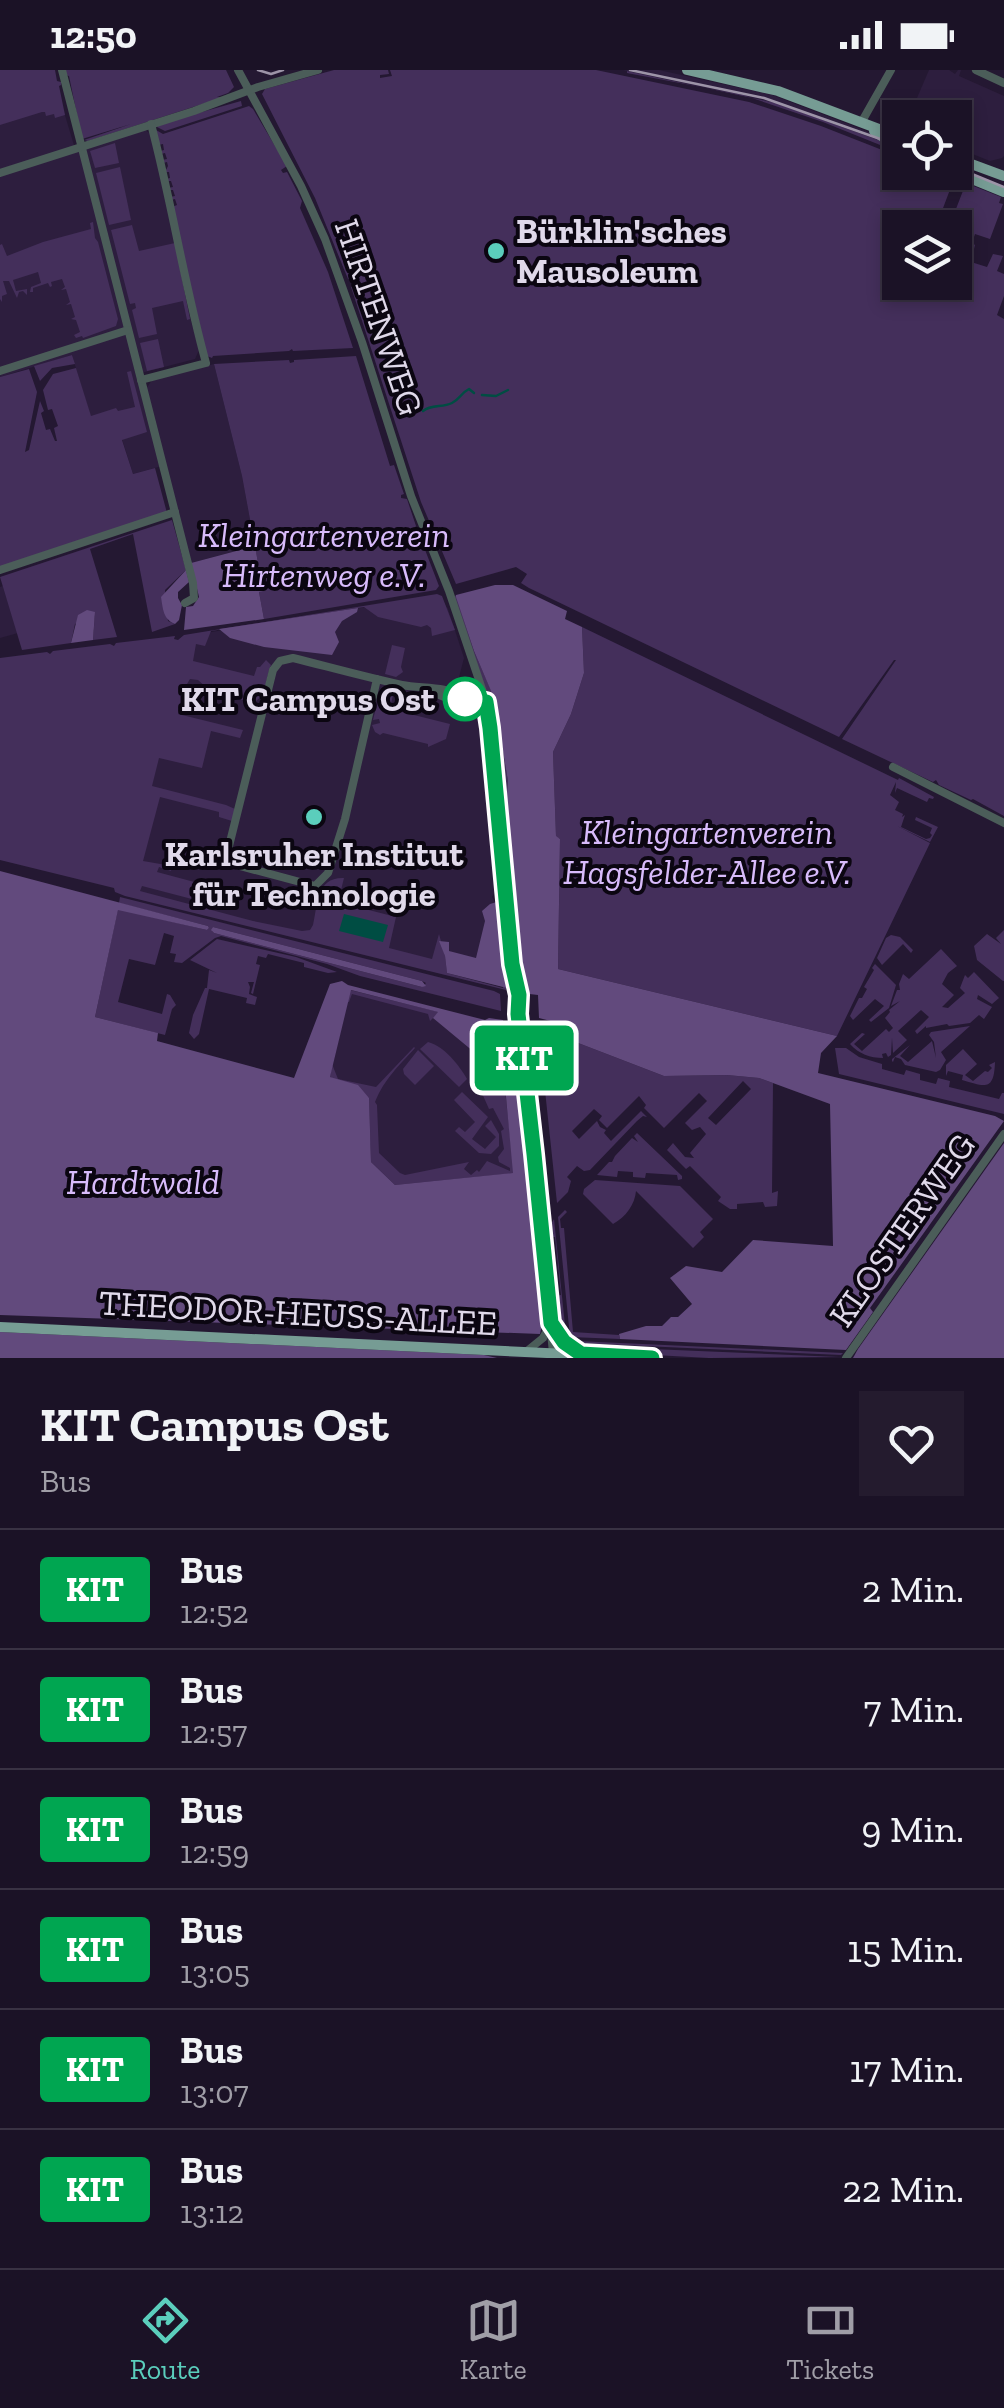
<!DOCTYPE html>
<html lang="de">
<head>
<meta charset="utf-8">
<style>
	body { margin:0; font-family:"Zilla Slab",serif; background:#241b2e; color:#f1f3f6; height:100vh; display:flex; flex-direction:column; font-size:38px; white-space:nowrap }
	* { box-sizing:border-box; margin:0 }
	p { font-size:32px; color:#a09ea7 }
	.icon { flex:none; width:55px; height:55px; fill:none; stroke:currentColor; stroke-width:2; stroke-linecap:round; stroke-linejoin:round }
	.map { position:relative; height:1288px; overflow:hidden }
	.side { display:flex; flex-direction:column; background:#1b1226; flex:1 }
	.side>* { flex:none }
	.badge { padding:0 20px; border-radius:8px; font-size:35px; line-height:65px }
	.tools { position:absolute; left:882px; top:30px; display:grid; gap:20px }
	.tools a { display:grid; place-items:center; width:90px; height:90px; border-radius:0px; background:#1b1226; box-shadow:0 5px 15px #0003,0 0 0 2px #393243; font-size:50px }
	.map>.badge { position:absolute; translate:-50% -50%; box-shadow:0 0 0 5px #fff }
	.round { display:grid; place-items:center; flex:none; width:105px; height:105px; border-radius:0px; background:#241b2e }
	.summary { display:flex; align-items:center; justify-content:space-between; height:170px; padding:0 40px }
	h1 { font-size:48px; font-weight:700; line-height:75px }
	ul { padding:0; list-style:none }
	li { display:flex; align-items:center; gap:30px; height:120px; padding:0 40px; border-top:2px solid #393243 }
	li div { flex:1 }
	li b { display:block; font-size:38px }
	li em { font-style:normal }
	li .badge { min-width:110px; font-weight:700; text-align:center }
	.status { display:flex; justify-content:space-between; align-items:center; height:70px; padding:0 50px; background:#1b1226; direction:ltr }
	.status svg { height:28px; fill:currentColor }
	.tab-bar { display:flex; justify-content:space-around; align-items:center; height:140px; border-top:2px solid #393243; background:#1b1226; font-size:28px; color:#a09ea7 }
	.tab-bar a { display:grid; justify-items:center; gap:5px }
	.tab-bar .current { color:#5bcebc }
	.map>svg:first-child { display:block }
	.built { fill:#2d1e3e }
	.green { fill:#442f5b; fill-rule:evenodd }
	.forest { fill:#624a7d }
	.water { fill:#004d43 }
	.lines { fill:none; stroke-linecap:round; stroke-linejoin:round }
	.stream { stroke:#004d43; stroke-width:2.5 }
	.minor { stroke:#4b5d59; stroke-width:8 }
	.major { stroke:#769c94; stroke-width:10 }
	.tram { stroke:#9d94a8; stroke-width:2.5 }
	.line-casing { stroke:#fff; stroke-width:22 }
	.line { stroke:#00a651; stroke-width:15 }
	.poi-dot { fill:#5bcebc; stroke:#0b0611; stroke-width:4 }
	.stop-dot { fill:#fff; stroke:#00a651; stroke-width:5 }
	.labels { text-anchor:middle; stroke-width:8; stroke-linejoin:round; paint-order:stroke }
	.poi-label { font-size:35px; font-weight:bold; fill:#e0d9ea; stroke:#0b0611; text-anchor:start }
	.street-label { font-size:35px; fill:#e0d9ea; stroke:#0b0611 }
	.park-label { font-size:35px; font-style:italic; fill:#d8bbfb; stroke:#0b0611 }
	.stop-label { font-size:35px; font-weight:bold; fill:#e0d9ea; stroke:#0b0611; text-anchor:end }
</style>
</head>
<body>
<div class="status"><b>12:50</b><svg viewBox="0 0 49 12"><path d="M0 12V9h3v3zM5 12V6h3v6zM10 12V3h3v9zM15 12V0h3v12zM26 1h20v11H26zM47 4h2v5h-2z"/></svg></div>
<div class="map">
<svg width="1004" height="1288" viewBox="0 0 1004 1288">
	<rect width="100%" height="100%" fill="#241832"/>
	<g class="built">
		<polygon points="623,0 659,0 772,25 869,62 884,72 776,33"/>
		<polygon points="929,0 949,0 955,4 958,0 961,0 959,6 1004,26 1004,86 1002,88 990,91 955,77 955,68 959,57 955,48 945,47 914,35"/>
		<polygon points="61,32 76,82 145,60 151,64 177,178 185,229 199,280 195,289 137,304 162,396 133,404 122,369 91,348 72,285 0,307 0,50"/>
		<polygon points="214,294 242,406 255,476 191,493 146,319 152,310"/>
		<polygon points="3,516 18,563 0,568 0,517"/>
		<polygon points="428,527 444,533 448,539 464,588 451,638 454,639 454,643 480,650 485,660 500,813 492,827 495,832 499,831 502,833 507,918 115,820 181,567"/>
		<polygon points="350,920 439,942 434,948 438,952 494,981 499,1016 508,1016 516,1105 397,1117 330,1007"/>
	</g>
	<g class="green">
		<polygon points="0,0 55,0 57,11 61,12 61,15 59,16 65,45 55,48 54,44 46,46 45,42 42,42 0,55"/>
		<polygon points="64,0 226,0 234,17 228,23 217,27 224,27 88,71 84,70 131,54 82,69 69,6 65,5"/>
		<polygon points="334,0 388,0 389,4 380,5 380,8 392,6 390,0 596,0 749,32 821,56 900,87 900,102 937,103 954,109 937,154 923,157 900,158 900,212 955,212 955,187 987,197 993,184 1003,186 997,201 1004,204 1004,226 997,245 1004,249 1004,746 973,729 971,730 939,715 936,710 933,712 842,669 896,590 894,590 839,667 529,518 521,513 527,504 516,497 456,514 421,432 351,217 355,215 353,208 348,209 315,128 262,24 265,19"/>
		<polygon points="627,1 776,33 884,72 895,81 823,52 743,25 627,3"/>
		<polygon points="241,31 242,36 165,61 157,57 159,54"/>
		<polygon points="249,36 253,39 287,96 281,100 283,103 287,102 302,131 300,138 328,202 353,278 293,281 292,279 289,281 213,286 212,288 207,286 172,137 177,135 175,129 171,130 170,127 175,126 173,120 169,120 168,118 173,117 171,111 167,111 166,109 170,108 169,102 165,102 168,96 167,92 163,93 162,90 167,89 165,83 161,84 160,81 164,80 163,74 158,75 156,60 163,64"/>
		<polygon points="115,73 119,93 95,98 90,81"/>
		<polygon points="120,97 131,150 109,155 96,103"/>
		<polygon points="966,113 1001,127 999,133 1003,134 990,169 975,164 972,173 975,175 974,179 968,178 965,185 955,182 955,158 949,157"/>
		<polygon points="93,152 95,168 98,172 118,249 116,256 83,268 82,266 76,268 74,265 80,262 76,250 71,249 75,247 71,234 66,235 70,232 66,219 61,220 65,217 62,209 51,212 52,216 50,217 48,213 33,218 33,222 30,222 31,217 41,213 38,202 13,210 16,221 27,219 27,225 23,221 19,222 17,228 9,211 3,211 7,224 2,226 2,232 0,229 0,175 2,174 7,186 43,172 91,159 90,153"/>
		<polygon points="132,155 139,181 175,173 190,249 187,250 183,231 152,238 157,264 139,268 132,240 136,238 135,233 130,234 111,160"/>
		<polygon points="158,269 164,297 147,301 140,273"/>
		<polygon points="72,285 75,294 52,298 40,311 34,296"/>
		<polygon points="356,286 390,396 394,395 404,424 401,425 401,428 407,429 416,456 414,459 417,459 439,516 436,520 264,549 259,522 263,520 242,406 214,294 289,290 290,293 294,292 294,290"/>
		<polygon points="76,298 91,346 116,338 118,341 135,337 127,302 131,301 147,362 122,370 133,404 155,398 167,443 0,497 0,307 29,299 37,322 25,382 29,380 40,331 44,341 41,343 46,360 50,359 55,371 57,371 54,358 58,356 52,339 48,340 43,320 53,304"/>
		<polygon points="172,450 186,500 165,520 168,551 175,554 152,562 133,464 90,479 117,567 93,570 95,542 75,554 71,573 22,580 0,507"/>
		<path d="M437,524l5,2 13,34 -23,6 -1,-8 -4,-3 -6,2 -43,-10 -14,-10 -153,24 -6,15 -9,-2 -3,17 61,15 3,-9h3l6,-7 5,5c-6,13 -3,32 -19,38l-44,-14 -10,-9 -8,-1 -6,10 -6,25 65,16 -3,8 -29,-7 -9,37 -43,-10 -7,28 74,19 9,4 -3,12 -13,-4v-5l-59,-15 -17,64 29,5 -1,5 -12,-4 -2,5 56,15 -2,17 -69,-18 -2,5 113,30 49,10 8,-1 3,-5c5,-21 3,-48 31,-47l-6,24 58,15 -7,31 43,11 7,-25 6,22 2,17 56,15 4,-37 -1,39 -381,-94 -10,-4 -1,-4 -114,-28v-202l47,-6 3,2 3,-3 57,-7 4,2 2,-3 59,-7 -1,3 4,1 6,-5z"/>
		<polygon points="456,525 474,581 494,627 508,711 506,734 517,899 491,640 457,537 454,528"/>
		<polygon points="582,557 898,710 899,708 934,727 933,729 929,728 927,732 897,718 895,723 896,712 890,725 899,732 895,740 903,744 902,747 905,745 901,757 926,769 930,768 932,765 930,763 932,758 915,750 916,747 938,757 930,772 897,756 930,773 837,966 558,899 560,769 556,767 553,682 571,644 584,603"/>
		<polygon points="392,575 405,578 401,597 403,602 396,607 385,604"/>
		<path d="M394,620l-4,19 60,15 -4,15 -18,8v-3l-45,-11 -3,2 -5,-3 -3,-7 8,-2 -1,-4 -6,1c4,-14 5,-28 21,-30z"/>
		<path d="M120,827l374,94 6,3 1,17 -141,-35 -33,-12 -106,-28 -6,2 -33,25 -8,-1 2,-8 -6,-1 4,-17 -10,-3 -9,32 -26,-6 -11,43 44,12 5,-20 3,1 6,10 -4,4 -7,26 -70,-18 23,-108 89,21 2,-2 -1,-2 -89,-23zM213,857l209,54 4,2 -4,4 -208,-54 -2,-2z"/>
		<polygon points="1004,860 1004,911 1003,911 977,890 974,876 987,864 1001,874 996,868"/>
		<polygon points="891,865 900,867 913,880 911,883 903,874 882,895 877,888 886,868"/>
		<polygon points="217,869 296,887 337,902 328,903 304,897 304,893 268,884 266,888 258,886 256,894 260,895 253,924 251,923 254,912 248,912 250,917 249,924 257,927 255,935 246,933 247,928 209,919 199,964 194,969 189,963 193,945 205,918 207,918 209,900 217,903 190,890"/>
		<path d="M941,879l16,17 -9,7 -6,11 12,11 -12,12 6,1 17,-15 -5,-5 5,-13 3,3 6,-6 25,26 -7,6 -14,-9 -1,4 15,8 -8,12 -5,-4 -9,8 -21,3 -2,-2 -21,4v-2l-9,8 -2,-3 14,-14 -8,-7 -23,21 9,9 -14,13 -1,-15 -1,17 -3,2 -2,-4 -4,1 1,4c-13,0 -24,-4 -33,-14l12,-11 3,1 -11,10 8,7 24,-22 3,3 4,-4 -8,-10 5,-6 -1,-2 11,-9 -9,5 6,-16h3l-1,-6 4,-10 6,5z"/>
		<polygon points="875,894 896,915 889,938 871,952 869,950 884,936 875,929 853,950 850,946 859,928 862,928 867,919 864,917 874,900 872,898"/>
		<polygon points="350,920 439,942 430,951 428,944 352,924 349,932 347,932"/>
		<polygon points="970,956 941,982 946,990 940,1000 936,1002 905,995 901,989 895,987 893,992 892,991 892,989 910,975 900,986 908,992 932,971 936,988 934,972 929,965 931,962"/>
		<path d="M573,971l91,35 63,-1 32,3 14,5 -1,110 6,-2 -1,15 -12,1 -2,-5 -26,2v5h-7l-12,-8 3,-4 -31,-31 -4,3 -19,-19 6,-7 12,14 9,1 -4,-5 16,-19 -6,-7 -8,3 -7,-7 22,-22 -8,-8 -35,35 -20,-20 2,-3 -7,-9 -32,32 -8,-8 3,-4 -8,-7 -22,22 7,8 18,-18 3,6 6,3 -2,3 7,8 30,-30 6,6 -4,-1 -6,5 -47,49 -6,1 -7,-5 -10,11 4,4 -3,11 -11,11 -16,-150 4,-1 2,24 31,-6zM743,1011l8,8 -35,36 -8,-7z"/>
		<path d="M428,972c16,4 31,23 39,37l-8,8 -39,-38z"/>
		<path d="M414,977l1,1c-17,19 -30,30 -40,54l2,3 2,48 21,20 5,2 64,-13 -5,7 7,6 6,-5 2,2 8,-11 23,10v-3l-11,-6 -1,-5 6,-8 -3,-18 3,-2 -11,-21 -4,1 -8,-18 4,-8 9,-3 1,3h2l2,9v-12l2,-1 1,5h5v-5l5,-1 6,6 -12,2 -1,4 9,83 -119,12 -24,-23 -2,-64 -39,-21 2,-13 6,15 38,8z"/>
		<polygon points="835,978 846,978 859,987 882,994 882,999 904,1005 906,1000 920,1004 920,1010 936,1014 938,1008 950,1011 949,1017 999,1029 1002,1023 1004,1023 1004,1044 839,1004"/>
		<path d="M963,979l14,15 -12,11 8,6 12,-10 3,1 4,-4 -3,-3 6,-3c-1,29 -9,25 -33,18l1,-5 -15,-4 -2,5v-11z"/>
		<polygon points="418,980 434,996 415,1015 404,1004 403,999"/>
		<polygon points="462,1022 488,1047 472,1069 485,1079 496,1067 485,1056 491,1050 499,1064 499,1076 491,1084 479,1083 455,1061 459,1057 465,1062 475,1052 454,1030"/>
		<polygon points="637,1063 682,1106 682,1109 678,1110 677,1105 646,1103 645,1108 633,1107 633,1102 618,1101 617,1107 597,1105 609,1092 612,1092 615,1086 632,1068 638,1072 634,1066"/>
		<path d="M595,1110l85,6 33,33 -13,13 4,5 -11,11 -57,-57c-1,13 -10,26 -23,33l-30,-30 1,-5z"/>
		<polygon points="565,1140 567,1142 560,1149 561,1158 564,1158 573,1262 619,1265 620,1269 570,1267 558,1147"/>
		<polygon points="554,1149 566,1265 565,1268 558,1255 555,1226 561,1225 555,1167 549,1167 550,1156"/>
		<polygon points="577,1271 843,1283 841,1285 577,1273"/>
		<polygon points="604,1277 839,1287 709,1288 636,1284"/>
	</g>
	<g class="forest">
		<polygon points="255,476 263,521 259,522 264,549 184,560 186,537 193,536 199,527 191,493"/>
		<path d="M186,500l3,12 -11,10v6l4,7 -3,15 -4,4c-12,-5 -12,-15 -14,-27z"/>
		<polygon points="495,515 513,515 567,541 565,549 582,557 584,603 571,644 553,682 556,766 560,769 558,899 837,966 821,983 818,1003 995,1046 1004,1051 870,1238 873,1242 846,1280 620,1269 619,1264 646,1256 662,1256 671,1247 678,1247 692,1234 670,1208 686,1196 722,1202 753,1170 833,1176 830,1034 759,1008 727,1005 664,1006 573,971 570,956 539,948 538,925 521,923 517,899 506,734 508,711 494,628 474,581 456,527 456,525"/>
		<polygon points="358,538 357,542 342,551 335,562 339,572 332,585 264,577 230,568 219,559"/>
		<polygon points="87,540 95,542 93,570 71,573 78,545"/>
		<polygon points="0,801 208,856 209,858 207,860 118,840 95,947 158,963 157,971 294,1008 330,914 342,911 348,915 485,950 489,948 503,950 508,965 510,1000 505,1000 503,992 497,993 493,981 474,982 433,948 438,942 351,920 330,1007 358,1015 369,1028 371,1092 395,1115 513,1103 505,1016 518,1014 524,1019 543,1250 540,1264 0,1245"/>
		<polygon points="500,831 507,881 507,918 447,903 445,886 439,871 449,872 449,881 476,888 485,851 482,841 490,834"/>
		<polygon points="213,857 422,911 426,916 422,917 214,863 211,860"/>
		<polygon points="1004,1073 1004,1288 853,1288 858,1279"/>
		<polygon points="0,1262 484,1285 497,1288 0,1288"/>
	</g>
	<polygon class="water" points="344,844 388,855 383,872 339,861"/>
	<g class="lines">
		<g class="stream">
			<polyline points="482,325 496,326 508,320"/>
			<path d="M423,341c9,-7 19,-3 29,-8 8,-4 9,-10 17,-14l5,4"/>
		</g>
		<g class="minor">
			<polyline points="62,0 193,513 194,528 185,533"/>
			<path d="M238,0l63,116 24,53 37,103 49,154 38,95 34,101 7,36c7,70 14,140 20,210 2,24 -3,54 8,76l16,140 19,199"/>
			<polyline points="976,0 1004,13"/>
			<polyline points="861,53 891,0"/>
			<polyline points="0,103 194,41 258,17 318,0"/>
			<polyline points="0,301 128,260"/>
			<path d="M141,310l65,-17c-22,-79 -34,-160 -55,-239"/>
			<polyline points="0,500 175,442"/>
			<path d="M377,609l-32,140 -17,54 -13,13 -90,-24 48,-192 7,-9 13,-3c36,9 72,19 109,27 20,4 45,0 60,13"/>
			<path d="M431,620c14,12 36,9 55,12"/>
			<polyline points="893,697 1004,753"/>
			<polyline points="514,903 520,935 518,943"/>
			<polyline points="553,1257 564,1272 581,1284"/>
			<polyline points="527,1281 543,1268 551,1253"/>
			<polyline points="846,1288 1004,1064"/>
		</g>
		<g class="major">
			<polyline points="687,0 778,21 900,67"/>
			<polyline points="874,61 900,79"/>
			<polyline points="955,88 1004,106"/>
			<polyline points="955,102 1004,122"/>
			<polyline points="0,1257 652,1288"/>
		</g>
		<g class="tram">
			<polyline points="258,0 271,4 283,0"/>
			<polyline points="630,0 764,28 900,76"/>
			<polyline points="955,97 1004,117"/>
		</g>
	</g>
	<g class="lines">
		<g class="line-casing">
			<polyline id="line" points="462,628 486,632 490,658 512,894 519,925 518,944 534,1084 551,1253 564,1272 581,1284 652,1288"/>
		</g>
		<use href="#line" class="line"/>
	</g>
	<g class="poi-dot">
		<circle cx="496" cy="181" r="10"/>
		<circle cx="314" cy="747" r="10"/>
	</g>
	<circle class="stop-dot" cx="465" cy="629" r="20"/>
	<g class="labels">
		<g class="poi-label">
			<text x="516" y="173">Bürklin'sches<tspan x="516" dy="40">Mausoleum</tspan></text>
			<text x="314" y="796" text-anchor="middle">Karlsruher Institut<tspan x="314" dy="40">für Technologie</tspan></text>
		</g>
		<g class="street-label">
			<text transform="translate(379 247) rotate(71)" y="12">HIRTENWEG</text>
			<text transform="translate(902 1160) rotate(-55)" y="12">KLOSTERWEG</text>
			<text transform="translate(298 1243) rotate(3)" y="12">THEODOR-HEUSS-ALLEE</text>
		</g>
		<g class="park-label">
			<text x="324" y="477">Kleingartenverein<tspan x="324" dy="40">Hirtenweg e.V.</tspan></text>
			<text x="707" y="774">Kleingartenverein<tspan x="707" dy="40">Hagsfelder-Allee e.V.</tspan></text>
			<text x="143" y="1124">Hardtwald</text>
		</g>
		<g class="stop-label">
			<text x="435" y="641">KIT Campus Ost</text>
		</g>
	</g>
</svg>
<div class="tools">
<a><svg class="icon" aria-label="locate" viewBox="0 0 24 24"><circle cx="12" cy="12" r="6"/><path d="M12 2v4M12 18v4M2 12h4M18 12h4"/></svg></a>
<a><svg class="icon" aria-label="layers" viewBox="0 0 24 24"><path d="M12 4l9 5-9 5-9-5zM3 14l9 5 9-5"/></svg></a>
</div>
<b class="badge" style="left:524px;top:988px;background:#00a651;color:#fff">KIT</b>
</div>
<section class="side">
<div class="summary"><div><h1>KIT Campus Ost</h1><p>Bus</p></div><a class="round"><svg class="icon" aria-label="heart" viewBox="0 0 24 24"><path d="M12 20l-8-8c-3-5 5-10 8-4 3-6 11-1 8 4z"/></svg></a></div>
<ul>
<li><span class="badge" style="background:#00a651;color:#fff">KIT</span><div><b>Bus</b><p>12:52</p></div><em>2 Min.</em></li>
<li><span class="badge" style="background:#00a651;color:#fff">KIT</span><div><b>Bus</b><p>12:57</p></div><em>7 Min.</em></li>
<li><span class="badge" style="background:#00a651;color:#fff">KIT</span><div><b>Bus</b><p>12:59</p></div><em>9 Min.</em></li>
<li><span class="badge" style="background:#00a651;color:#fff">KIT</span><div><b>Bus</b><p>13:05</p></div><em>15 Min.</em></li>
<li><span class="badge" style="background:#00a651;color:#fff">KIT</span><div><b>Bus</b><p>13:07</p></div><em>17 Min.</em></li>
<li><span class="badge" style="background:#00a651;color:#fff">KIT</span><div><b>Bus</b><p>13:12</p></div><em>22 Min.</em></li>
</ul>
</section>
<nav class="tab-bar">
<a class="current"><svg class="icon" aria-label="directions" viewBox="0 0 24 24"><path d="M12 3l9 9-9 9-9-9zM9 14v-3h6M13 9l2 2-2 2"/></svg>Route</a>
<a><svg class="icon" aria-label="map" viewBox="0 0 24 24"><path d="M3 6l6-2 6 2 6-2v14l-6 2-6-2-6 2zM9 4v14M15 6v14"/></svg>Karte</a>
<a><svg class="icon" aria-label="tickets" viewBox="0 0 24 24"><path d="M3 7h18v10H3zM15 7v10"/></svg>Tickets</a>
</nav>
</body>
</html>
